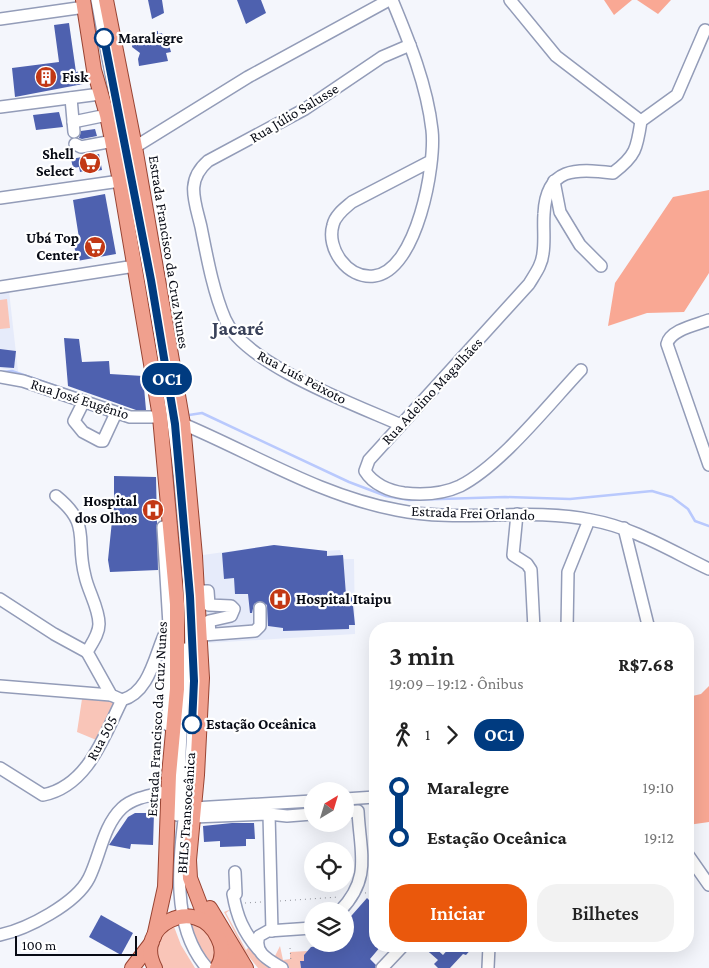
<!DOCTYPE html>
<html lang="pt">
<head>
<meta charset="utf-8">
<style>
	body { margin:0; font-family:"Crimson Pro",serif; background:#f2f2f2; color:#222; height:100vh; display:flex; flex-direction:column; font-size:19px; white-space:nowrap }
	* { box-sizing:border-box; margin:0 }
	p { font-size:16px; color:#767676 }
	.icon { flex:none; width:28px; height:28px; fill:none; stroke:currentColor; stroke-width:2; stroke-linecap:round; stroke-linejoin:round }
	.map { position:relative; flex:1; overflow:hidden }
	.side { position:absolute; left:369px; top:622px; width:325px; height:330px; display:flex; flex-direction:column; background:#fff; border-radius:20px; box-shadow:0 5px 20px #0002 }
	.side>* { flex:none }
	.badge { padding:0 10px; border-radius:16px; font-size:18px; line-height:32px }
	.needle { width:32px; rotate:38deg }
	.buttons { position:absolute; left:304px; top:782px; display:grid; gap:10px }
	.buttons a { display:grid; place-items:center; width:50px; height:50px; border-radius:50%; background:#fff; box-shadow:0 5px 20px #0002; font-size:25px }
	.scale { position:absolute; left:15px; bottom:12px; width:122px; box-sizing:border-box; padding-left:5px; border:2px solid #080b15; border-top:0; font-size:14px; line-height:18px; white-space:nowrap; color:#080b15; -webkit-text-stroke:4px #fff; paint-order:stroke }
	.map>.badge { position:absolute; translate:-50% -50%; box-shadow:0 0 0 2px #fff }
	.legs { display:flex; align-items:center; gap:8px; height:55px; padding:0 20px; font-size:16px }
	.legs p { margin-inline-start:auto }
	.head { display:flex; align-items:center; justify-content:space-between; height:85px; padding:0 20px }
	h1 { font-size:28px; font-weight:600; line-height:38px }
	.button { display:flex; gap:10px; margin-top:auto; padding:10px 20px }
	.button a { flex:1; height:58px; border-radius:20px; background:#ea580c; color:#fff; font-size:20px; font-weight:600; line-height:58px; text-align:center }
	.button a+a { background:#f2f2f2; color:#222 }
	ul { padding:0 20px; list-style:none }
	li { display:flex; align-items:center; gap:18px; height:50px; font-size:19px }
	li i { display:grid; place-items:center; width:8px; height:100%; margin:0 6px; background:currentColor }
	li i::after { content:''; width:12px; height:12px; margin:-6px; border:4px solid; border-radius:50%; background:#fff }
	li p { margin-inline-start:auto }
	li:first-child i { background:linear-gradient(#0000 50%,currentColor 0) }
	li:last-child i { background:linear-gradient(currentColor 50%,#0000 0) }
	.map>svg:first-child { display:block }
	.built { fill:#e6ebfa }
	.green { fill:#f9c5b8 }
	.forest { fill:#f9a894 }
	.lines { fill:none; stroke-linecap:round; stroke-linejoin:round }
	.stream { stroke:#b9c9fd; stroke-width:2.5 }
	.building { fill:#4e61af }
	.minor-casing { stroke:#939cb8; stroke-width:14 }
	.major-casing { stroke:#984332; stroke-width:16 }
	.path { stroke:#90929a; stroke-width:1; stroke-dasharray:1 4; stroke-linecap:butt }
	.minor { stroke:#fff; stroke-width:11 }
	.major { stroke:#f0a08e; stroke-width:14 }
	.line-1-casing { stroke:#fff; stroke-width:11 }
	.line-1 { stroke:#003b80; stroke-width:8 }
	.stop-1-dot { fill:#fff; stroke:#003b80; stroke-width:2.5 }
	.labels { text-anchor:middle; stroke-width:4.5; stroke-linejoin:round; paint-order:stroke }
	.stop-label { font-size:15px; font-weight:bold; fill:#080b15; stroke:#fff; text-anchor:start }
	.poi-label { font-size:15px; font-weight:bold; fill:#080b15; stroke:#fff; text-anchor:end }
	.street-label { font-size:15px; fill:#080b15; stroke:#fff }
	.district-label { font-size:20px; font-weight:bold; fill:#394159; stroke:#fff }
</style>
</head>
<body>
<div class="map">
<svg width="709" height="968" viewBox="0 0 709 968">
	<rect width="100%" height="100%" fill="#f4f6fc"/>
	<g class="built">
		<polygon points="9,291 18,371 0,368 0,292"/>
		<polygon points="274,545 327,551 340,550 344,559 354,559 355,634 209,643 203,555"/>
	</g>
	<g class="green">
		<polygon points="7,299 10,328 0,329 0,300"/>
		<polygon points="82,699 102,699 120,703 106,744 77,732"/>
		<polygon points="231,909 226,913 246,950 250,946 275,968 258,968 245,952 224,912"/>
		<path d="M186,922c19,-1 24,15 31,30l-7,16z"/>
		<polygon points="173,924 181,945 195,968 161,968 154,949 163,931"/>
		<polygon points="280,946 283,960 290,959 290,952 308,951 304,955 305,961 300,961 301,968 289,968 274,958"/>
	</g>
	<g class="forest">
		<polygon points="604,0 632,0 614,15"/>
		<polygon points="637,0 671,0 658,14"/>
		<polygon points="709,190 709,273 684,312 647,313 608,326 615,283 673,197"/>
		<polygon points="709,686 709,822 688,825 688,697 701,694"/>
	</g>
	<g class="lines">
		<g class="stream">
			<polyline points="1,372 12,371 94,399"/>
			<polyline points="189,415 202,413 349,482 386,496 409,500 505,497 570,499 652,491 672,497 688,509 695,521 709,526"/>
		</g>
	</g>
	<g class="building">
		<polygon points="148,0 162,0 164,13 152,19"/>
		<polygon points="237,0 261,0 266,13 246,24"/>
		<polygon points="69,23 76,72 81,71 83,84 15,97 12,68 59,62 54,25"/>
		<polygon points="158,31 158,34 162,33 165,46 169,45 171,52 166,53 168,61 139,66 138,59 140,53 132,47 133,39"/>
		<polygon points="59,112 63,127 36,130 33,115"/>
		<polygon points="95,129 97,136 82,139 79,138 81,131"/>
		<polygon points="99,154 102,170 84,173 84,171 80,172 79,167 73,168 71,159"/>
		<polygon points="105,194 116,254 77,261 73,239 79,238 73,200"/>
		<polygon points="64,338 79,339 82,362 109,361 110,374 143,376 146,410 136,410 68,386"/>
		<polygon points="0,349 16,351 14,368 0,367"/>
		<polygon points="114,476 156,477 158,570 110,572 108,560 114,501"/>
		<polygon points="274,545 327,551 327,556 343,555 346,595 347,597 352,596 355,625 349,625 349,629 283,631 283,628 268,626 267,605 260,601 254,604 252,613 250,613 248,594 235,594 234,578 224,579 222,553"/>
		<polygon points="135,813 154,813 153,845 131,844 130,849 109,845 128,817"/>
		<polygon points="232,823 254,823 255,839 246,839 246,846 220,847 220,841 204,842 203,826"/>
		<polygon points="367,898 375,906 375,946 381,946 370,959 376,965 375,968 301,968 300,961 304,961 304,955 311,947 320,946 320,944 345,944 345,923"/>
		<polygon points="101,915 133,933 121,955 89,937"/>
		<polygon points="422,946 433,946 443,955 451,946 474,946 466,955 463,954 450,968 438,968 434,964 438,960"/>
	</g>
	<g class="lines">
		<g class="minor-casing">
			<g id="minor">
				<path d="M97,0c40,214 90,426 94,645 0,11 3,23 3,34 0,32 -1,67 -5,99 -6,60 -25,141 18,190"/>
				<path d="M392,0c17,41 35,85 40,130 4,34 -15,141 -58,146 -27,3 -48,-28 -41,-51 2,-10 12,-17 19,-23l79,-41"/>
				<polyline points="510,0 556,56 641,121"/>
				<polyline points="0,19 85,7"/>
				<polyline points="71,98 74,132"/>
				<polyline points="0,107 100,94"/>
				<polyline points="73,122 107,115"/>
				<polyline points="75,144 81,147 113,141"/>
				<polyline points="135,147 248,77 389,0"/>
				<polyline points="554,181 560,212 580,245 601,266"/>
				<polyline points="0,198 120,181"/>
				<polyline points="0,287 135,266"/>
				<path d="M709,320c-13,5 -39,10 -42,24l42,121"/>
				<path d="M581,370c-33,35 -80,95 -121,116 -17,8 -37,9 -56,7 -15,-2 -31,-9 -39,-22l4,-11 160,-176c6,-10 13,-19 14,-31 2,-13 0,-26 1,-39 2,-47 32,-46 69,-41 23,-17 24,-25 28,-52l36,-26 28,-65"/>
				<polyline points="0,377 23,381 130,417 160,417"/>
				<polyline points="84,401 74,421 83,432 100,441 103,441 116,413"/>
				<path d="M183,424c71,30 138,72 214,86 64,13 130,-3 194,10 44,8 78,30 118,49"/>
				<path d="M401,425c-45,-20 -157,-61 -176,-106 -12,-28 -18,-62 -24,-92 -6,-26 -16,-46 7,-66l97,-52 77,-52 28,-12"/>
				<path d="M56,496c36,29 19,43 29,80 3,15 14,32 14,48 0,10 -7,19 -12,28l24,43 11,5"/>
				<polyline points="517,514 513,555 527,564 531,570 534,629"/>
				<polyline points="163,527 169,625 168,725"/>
				<polyline points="624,528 649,629"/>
				<polyline points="197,591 208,591 209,605 231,606 234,609 231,616 209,621 210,634"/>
				<polyline points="0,599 54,634 87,652"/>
				<polyline points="567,629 568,572 589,520"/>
				<polyline points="203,635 255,631 260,626 260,608"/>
				<polyline points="0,686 111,695"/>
				<path d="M0,768l43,27c45,-9 61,-59 79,-95 29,-8 33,-48 45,-71"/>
				<polyline points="345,799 375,797"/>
				<polyline points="194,808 312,801"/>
				<polyline points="269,814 287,816 312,814"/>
				<polyline points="177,815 185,649"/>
				<polyline points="193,817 269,814 272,931"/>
				<polyline points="688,855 709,885"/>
				<polyline points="235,872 236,894"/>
				<path d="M233,894c4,23 10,37 25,55"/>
				<path d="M340,911c32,-33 20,-58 18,-100l-13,1"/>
				<path d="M0,935c27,-6 76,-31 89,-57 11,-22 14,-52 33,-70 12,-11 31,-13 47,-17"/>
				<path d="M282,968c-13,-8 -29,-15 -23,-32l9,-5 44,-3"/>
				<polyline points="382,968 402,947"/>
				<polyline points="488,968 489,946"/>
			</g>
		</g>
		<g class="major-casing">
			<g id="major">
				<polyline points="83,0 94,70 107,115 120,181 160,417 177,604 177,689 169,775 165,887 154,937"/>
				<polyline points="106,0 135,147 183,424 195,556 202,678 197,775 189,860 190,878 203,912 211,926"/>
				<polyline points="210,908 246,968"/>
				<polyline points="222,948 233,968"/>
				<polyline points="132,968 152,942"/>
				<path d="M155,968c-23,-42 42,-75 63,-30 5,9 5,21 -1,30"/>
			</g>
		</g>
		<g class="path">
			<polyline points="365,893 375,892"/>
			<polyline points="280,901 339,897"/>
			<polyline points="245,903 261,902"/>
			<polyline points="290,948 291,962"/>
		</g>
		<use href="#minor" class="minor"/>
		<use href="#major" class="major"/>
	</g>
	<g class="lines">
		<g class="line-1-casing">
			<polyline id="line-1" points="104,38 151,280 175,424 190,596 194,681 192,724"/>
		</g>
		<use href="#line-1" class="line-1"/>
	</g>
	<defs>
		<g id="building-disc" transform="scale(1.125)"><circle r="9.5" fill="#c23815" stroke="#fff"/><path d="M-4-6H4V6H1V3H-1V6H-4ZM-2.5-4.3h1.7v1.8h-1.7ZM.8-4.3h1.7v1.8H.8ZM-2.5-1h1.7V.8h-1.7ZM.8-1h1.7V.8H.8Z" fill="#fff"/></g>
		<g id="supermarket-disc" transform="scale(1.125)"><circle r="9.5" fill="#c23815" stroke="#fff"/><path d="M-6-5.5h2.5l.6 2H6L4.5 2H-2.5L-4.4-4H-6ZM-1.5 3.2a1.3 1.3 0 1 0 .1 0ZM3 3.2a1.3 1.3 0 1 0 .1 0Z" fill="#fff"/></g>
		<g id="hospital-disc" transform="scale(1.125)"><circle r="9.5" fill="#c23815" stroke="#fff"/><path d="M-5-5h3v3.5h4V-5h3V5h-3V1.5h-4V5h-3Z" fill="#fff"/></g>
	</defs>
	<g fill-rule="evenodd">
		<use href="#building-disc" x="46" y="77"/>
		<use href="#supermarket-disc" x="90" y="163"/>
		<use href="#supermarket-disc" x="95" y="247"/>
		<use href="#hospital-disc" x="153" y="510"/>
		<use href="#hospital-disc" x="280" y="599"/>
	</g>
	<g class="stop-1-dot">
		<circle cx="104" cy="38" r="9"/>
		<circle cx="192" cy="724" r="9"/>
	</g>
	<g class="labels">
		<g class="stop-label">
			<text x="118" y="43">Maralegre</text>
			<text x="206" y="729">Estação Oceânica</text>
		</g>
		<g class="poi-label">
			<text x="62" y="82" text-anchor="start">Fisk</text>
			<text x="74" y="159">Shell<tspan x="74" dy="17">Select</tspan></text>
			<text x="79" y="243">Ubá Top<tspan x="79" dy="17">Center</tspan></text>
			<text x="137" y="506">Hospital<tspan x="137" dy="17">dos Olhos</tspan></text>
			<text x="296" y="604" text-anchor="start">Hospital Itaipu</text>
		</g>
		<g class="street-label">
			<text transform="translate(294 113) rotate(-31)" y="5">Rua Júlio Salusse</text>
			<text transform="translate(169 252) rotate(81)" y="5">Estrada Francisco da Cruz Nunes</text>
			<text transform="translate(302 377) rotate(28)" y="5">Rua Luís Peixoto</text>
			<text transform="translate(432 391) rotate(-47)" y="5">Rua Adelino Magalhães</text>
			<text transform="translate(80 399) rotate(18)" y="5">Rua José Eugênio</text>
			<text transform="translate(473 513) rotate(2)" y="5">Estrada Frei Orlando</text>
			<text transform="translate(157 719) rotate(-87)" y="5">Estrada Francisco da Cruz Nunes</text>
			<text transform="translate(102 738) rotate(-62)" y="5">Rua 505</text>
			<text transform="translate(186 813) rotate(-86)" y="5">BHLS Transoceânica</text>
		</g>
		<g class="district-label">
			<text x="238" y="335">Jacaré</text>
		</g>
	</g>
</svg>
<div class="buttons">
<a><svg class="needle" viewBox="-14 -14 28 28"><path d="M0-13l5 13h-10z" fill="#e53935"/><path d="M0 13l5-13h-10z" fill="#767676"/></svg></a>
<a><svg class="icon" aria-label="locate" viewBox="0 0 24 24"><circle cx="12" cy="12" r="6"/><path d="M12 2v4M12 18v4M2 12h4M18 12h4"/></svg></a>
<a><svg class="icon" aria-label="layers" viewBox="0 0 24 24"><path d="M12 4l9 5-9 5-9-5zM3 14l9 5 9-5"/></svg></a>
</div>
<div class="scale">100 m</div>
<b class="badge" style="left:167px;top:379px;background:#003b80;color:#fff">OC1</b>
<section class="side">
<div class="head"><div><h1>3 min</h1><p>19:09 – 19:12 · Ônibus</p></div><b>R$7.68</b></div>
<div class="legs"><svg class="icon" aria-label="walk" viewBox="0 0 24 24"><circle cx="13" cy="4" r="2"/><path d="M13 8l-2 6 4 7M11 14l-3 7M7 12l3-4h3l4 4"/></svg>1<svg class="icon" aria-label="forward" viewBox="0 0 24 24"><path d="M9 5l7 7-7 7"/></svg><b class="badge" style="background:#003b80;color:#fff">OC1</b></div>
<ul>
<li><i style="color:#003b80"></i><b>Maralegre</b><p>19:10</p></li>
<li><i style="color:#003b80"></i><b>Estação Oceânica</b><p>19:12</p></li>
</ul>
<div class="button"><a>Iniciar</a><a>Bilhetes</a></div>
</section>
</div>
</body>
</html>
